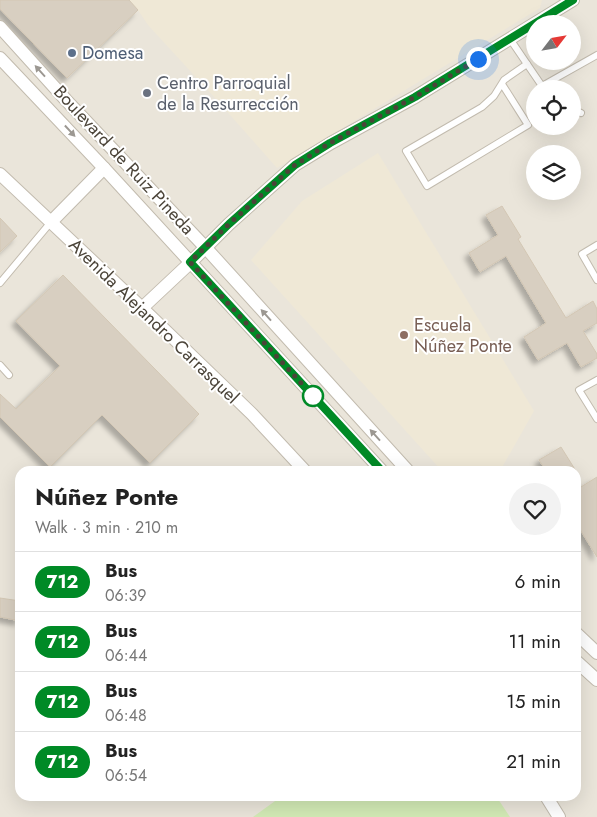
<!DOCTYPE html>
<html lang="en">
<head>
<meta charset="utf-8">
<style>
	body { margin:0; font-family:Jost,sans-serif; background:#f2f2f2; color:#222; height:100vh; display:flex; flex-direction:column; font-size:19px; white-space:nowrap }
	* { box-sizing:border-box; margin:0 }
	p { font-size:16px; color:#767676 }
	.icon { flex:none; width:28px; height:28px; fill:none; stroke:currentColor; stroke-width:2; stroke-linecap:round; stroke-linejoin:round }
	.map { position:relative; flex:1; overflow:hidden }
	.drawer { position:absolute; left:15px; top:466px; width:566px; height:335px; display:flex; flex-direction:column; background:#fff; border-radius:15px; box-shadow:0 5px 20px #0002 }
	.drawer>* { flex:none }
	.badge { padding:0 10px; border-radius:16px; font-size:18px; line-height:32px }
	.needle { width:32px; rotate:59deg }
	.tools { position:absolute; left:526px; top:15px; display:grid; gap:10px }
	.tools a { display:grid; place-items:center; width:55px; height:55px; border-radius:50%; background:#fff; box-shadow:0 5px 20px #0002; font-size:25px }
	.you { position:absolute; width:25px; height:25px; margin:-12px; border:4px solid #fff; border-radius:50%; background:#1a73e8; box-shadow:0 0 0 8px #1a73e833 }
	.map>.badge { position:absolute; translate:-50% -50%; box-shadow:0 0 0 2px #fff }
	.round { display:grid; place-items:center; flex:none; width:52px; height:52px; border-radius:26px; background:#f2f2f2 }
	.overview { display:flex; align-items:center; justify-content:space-between; height:85px; padding:0 20px }
	h1 { font-size:24px; font-weight:700; line-height:38px }
	ul { padding:0; list-style:none }
	li { display:flex; align-items:center; gap:15px; height:60px; padding:0 20px; border-top:1px solid #e0e0e0 }
	li div { flex:1 }
	li b { display:block; font-size:19px }
	li em { font-style:normal }
	li .badge { min-width:55px; font-weight:700; text-align:center }
	.map>svg:first-child { display:block }
	.residential { fill:#eae5da; fill-rule:evenodd }
	.education { fill:#efe8d6 }
	.green { fill:#d2eab5 }
	.building { fill:#d8cfc1; stroke:#d3c7b4; filter:url(#shadow) }
	.lines { fill:none; stroke-linecap:round; stroke-linejoin:round }
	.service-casing { stroke:#c2bbae; stroke-width:8 }
	.minor-casing { stroke:#c2bbae; stroke-width:14 }
	.service { stroke:#fff; stroke-width:6 }
	.minor { stroke:#fff; stroke-width:12 }
	.oneway { fill:#9c9892 }
	.line-casing { stroke:#fff; stroke-width:11 }
	.line { stroke:#008a26; stroke-width:8 }
	.walk { stroke:#4b4439; stroke-width:5; stroke-dasharray:0 9 }
	.service-dot { fill:#5c6f8a; stroke:#fff; stroke-width:2 }
	.worship-dot { fill:#6b7280; stroke:#fff; stroke-width:2 }
	.education-dot { fill:#8d6e63; stroke:#fff; stroke-width:2 }
	.stop-dot { fill:#fff; stroke:#008a26; stroke-width:2.5 }
	.labels { text-anchor:middle; stroke-width:4; stroke-linejoin:round; paint-order:stroke }
	.service-label { font-size:18px; fill:#4e5e75; stroke:#fff; text-anchor:start }
	.worship-label { font-size:18px; fill:#5b616d; stroke:#fff; text-anchor:start }
	.street-label { font-size:18px; fill:#4b4439; stroke:#fff }
	.education-label { font-size:18px; fill:#785e54; stroke:#fff; text-anchor:start }
</style>
</head>
<body>
<div class="map">
<svg width="597" height="817" viewBox="0 0 597 817">
	<defs>
		<filter id="shadow"><feDropShadow dx="-4.5" dy="4.5" stdDeviation="2.5" flood-color="#0004"/></filter>
	</defs>
	<rect width="100%" height="100%" fill="#f6f3ec"/>
	<path class="residential" d="M0,0h597v817h-597zM535,24h37v37h-37zM535,89h37v37h-37zM535,154h37v37h-37zM20,471h556v325h-556z"/>
	<g class="education">
		<polygon points="129,0 542,0 540,8 277,168 215,98 148,25 138,10"/>
		<polygon points="378,153 534,411 500,471 442,471 251,260 302,201"/>
	</g>
	<polygon class="green" points="282,796 496,796 510,817 253,817"/>
	<g class="building">
		<polygon points="0,0 129,0 138,10 67,78 0,9"/>
		<polygon points="502,206 521,237 518,239 566,318 593,301 597,309 597,323 583,331 597,354 597,358 581,367 567,343 538,360 524,337 546,323 506,256 480,272 469,253 498,235 486,215"/>
		<polygon points="0,218 17,236 0,252"/>
		<polygon points="63,275 199,414 150,463 102,415 50,467 0,417 0,394 16,409 60,366 16,321"/>
		<polygon points="561,447 576,471 546,471 539,460"/>
		<polygon points="597,477 597,557 576,523 576,490"/>
		<polygon points="0,598 20,601 20,621 0,617"/>
	</g>
	<g class="lines">
		<g class="service-casing">
			<g id="service">
				<polyline points="510,39 542,86 546,89"/>
				<polyline points="502,84 528,125 427,186 406,151 482,107 494,96 504,80 527,64"/>
				<polyline points="542,86 597,55"/>
				<polyline points="572,109 581,113"/>
				<polyline points="597,245 582,254 597,280"/>
				<polyline points="0,283 51,222"/>
				<polyline points="0,365 9,375"/>
				<polyline points="597,380 579,390 597,419"/>
			</g>
		</g>
		<g class="minor-casing">
			<g id="minor">
				<polyline points="0,27 66,100 205,247 408,471"/>
				<polyline points="0,58 104,168 382,471"/>
				<polyline points="0,174 142,308 252,414 305,471"/>
				<polyline points="51,222 104,168"/>
				<polyline points="142,308 190,263 229,224 295,165 331,143 415,97 573,0"/>
				<polyline points="576,633 597,653"/>
				<polyline points="576,661 597,680"/>
				<polyline points="546,796 559,817"/>
			</g>
		</g>
		<use href="#service" class="service"/>
		<use href="#minor" class="minor"/>
	</g>
	<defs><path id="oneway-solid" d="M-6-.8H1V-3.2L6.5 0L1 3.2V.8H-6Z" transform="scale(1.25)"/></defs>
	<g class="oneway">
		<use href="#oneway-solid" transform="translate(40 71) rotate(-132)"/>
		<use href="#oneway-solid" transform="translate(70 131) rotate(47)"/>
		<use href="#oneway-solid" transform="translate(266 315) rotate(-132)"/>
		<use href="#oneway-solid" transform="translate(375 435) rotate(-132)"/>
	</g>
	<g class="lines">
		<g class="line-casing">
			<polyline id="line" points="382,471 190,262 229,224 295,165 330,143 415,97 573,0"/>
		</g>
		<use href="#line" class="line"/>
		<polyline class="walk" points="313,396 190,262 229,224 295,165 330,143 415,97 478,59"/>
	</g>
	<circle class="service-dot" cx="72" cy="53" r="5"/>
	<circle class="worship-dot" cx="147" cy="93" r="5"/>
	<circle class="education-dot" cx="404" cy="335" r="5"/>
	<circle class="stop-dot" cx="313" cy="396" r="10"/>
	<g class="labels">
		<g class="service-label">
			<text x="82" y="59">Domesa</text>
		</g>
		<g class="worship-label">
			<text x="157" y="89">Centro Parroquial<tspan x="157" dy="21">de la Resurrección</tspan></text>
		</g>
		<g class="street-label">
			<text transform="translate(124 160) rotate(47)" y="6">Boulevard de Ruiz Pineda</text>
			<text transform="translate(154 321) rotate(44)" y="6">Avenida Alejandro Carrasquel</text>
		</g>
		<g class="education-label">
			<text x="414" y="331">Escuela<tspan x="414" dy="21">Núñez Ponte</tspan></text>
		</g>
	</g>
</svg>
<div class="tools">
<a><svg class="needle" viewBox="-14 -14 28 28"><path d="M0-13l5 13h-10z" fill="#e53935"/><path d="M0 13l5-13h-10z" fill="#767676"/></svg></a>
<a><svg class="icon" aria-label="locate" viewBox="0 0 24 24"><circle cx="12" cy="12" r="6"/><path d="M12 2v4M12 18v4M2 12h4M18 12h4"/></svg></a>
<a><svg class="icon" aria-label="layers" viewBox="0 0 24 24"><path d="M12 4l9 5-9 5-9-5zM3 14l9 5 9-5"/></svg></a>
</div>
<div class="you" style="left:478px;top:59px"></div>
<section class="drawer">
<div class="overview"><div><h1>Núñez Ponte</h1><p>Walk · 3 min · 210 m</p></div><a class="round"><svg class="icon" aria-label="heart" viewBox="0 0 24 24"><path d="M12 20l-8-8c-3-5 5-10 8-4 3-6 11-1 8 4z"/></svg></a></div>
<ul>
<li><span class="badge" style="background:#008a26;color:#fff">712</span><div><b>Bus</b><p>06:39</p></div><em>6 min</em></li>
<li><span class="badge" style="background:#008a26;color:#fff">712</span><div><b>Bus</b><p>06:44</p></div><em>11 min</em></li>
<li><span class="badge" style="background:#008a26;color:#fff">712</span><div><b>Bus</b><p>06:48</p></div><em>15 min</em></li>
<li><span class="badge" style="background:#008a26;color:#fff">712</span><div><b>Bus</b><p>06:54</p></div><em>21 min</em></li>
</ul>
</section>
</div>
</body>
</html>
